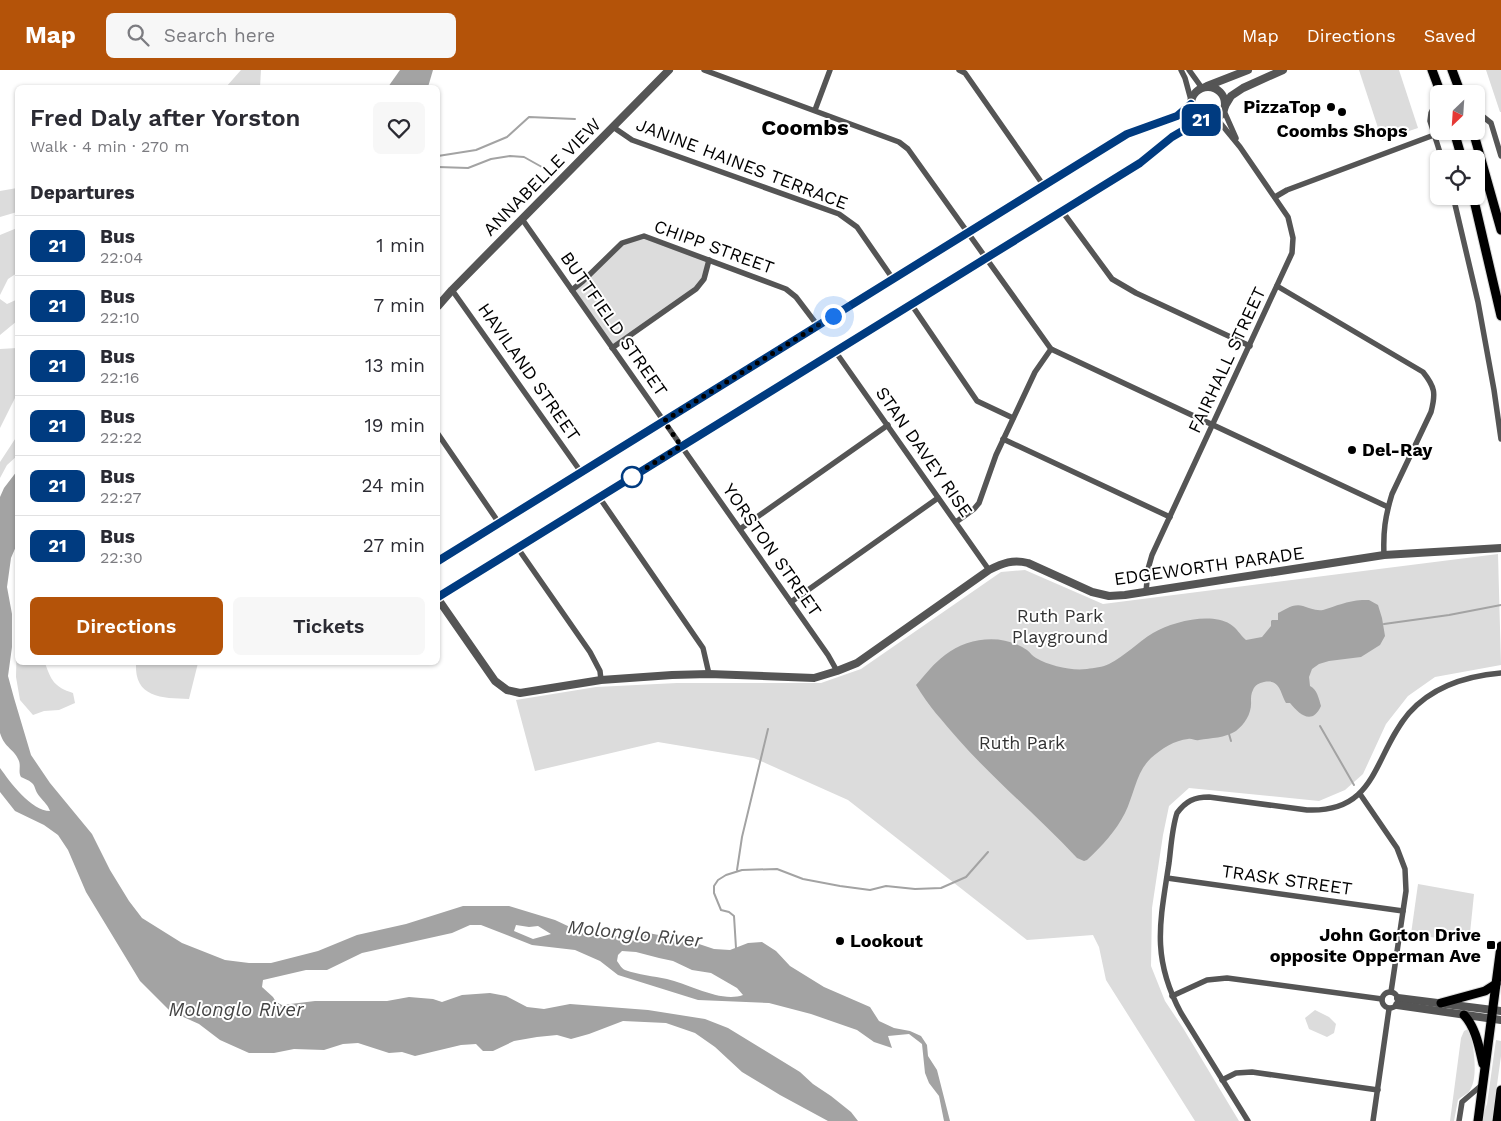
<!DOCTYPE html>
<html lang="en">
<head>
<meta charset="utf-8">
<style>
	body { margin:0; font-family:"Work Sans",sans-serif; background:#f7f7f7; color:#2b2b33; height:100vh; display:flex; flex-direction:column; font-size:19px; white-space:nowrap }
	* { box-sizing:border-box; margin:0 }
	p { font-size:16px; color:#7c7c81 }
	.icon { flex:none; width:28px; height:28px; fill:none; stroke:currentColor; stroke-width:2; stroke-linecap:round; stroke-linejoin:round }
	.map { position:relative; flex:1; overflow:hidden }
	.side { position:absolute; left:15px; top:15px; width:425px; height:580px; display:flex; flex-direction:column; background:#fff; border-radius:8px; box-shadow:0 1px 4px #0004 }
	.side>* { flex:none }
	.badge { padding:0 10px; border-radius:8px; font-size:18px; line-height:32px }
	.needle { width:32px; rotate:205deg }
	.fabs { position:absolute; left:1430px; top:15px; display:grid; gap:10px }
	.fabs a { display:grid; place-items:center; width:55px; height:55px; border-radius:8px; background:#fff; box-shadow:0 1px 4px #0004; font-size:25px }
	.you { position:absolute; width:25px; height:25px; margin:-12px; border:4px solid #fff; border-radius:50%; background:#1a73e8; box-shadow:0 0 0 8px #1a73e833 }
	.map>.badge { position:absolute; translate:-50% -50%; box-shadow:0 0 0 2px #fff }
	h2 { padding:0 15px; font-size:19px; line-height:45px }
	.round { display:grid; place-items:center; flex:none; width:52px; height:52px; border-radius:8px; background:#f7f7f7 }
	.headline { display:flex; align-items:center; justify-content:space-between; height:85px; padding:0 15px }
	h1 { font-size:24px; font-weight:600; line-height:38px }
	.button { display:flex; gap:10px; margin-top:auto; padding:10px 15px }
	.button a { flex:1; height:58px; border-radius:8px; background:#b45309; color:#fff; font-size:20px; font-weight:600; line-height:58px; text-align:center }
	.button a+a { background:#f7f7f7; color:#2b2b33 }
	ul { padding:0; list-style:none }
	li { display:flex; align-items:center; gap:15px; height:60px; padding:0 15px; border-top:1px solid #e1e1e2 }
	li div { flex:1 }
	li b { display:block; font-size:19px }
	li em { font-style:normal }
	li .badge { min-width:55px; font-weight:700; text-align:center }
	header { display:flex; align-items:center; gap:30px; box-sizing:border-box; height:70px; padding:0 25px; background:#b45309; color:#fff }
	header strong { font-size:24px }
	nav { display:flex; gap:28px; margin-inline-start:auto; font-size:18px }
	.search { width:350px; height:45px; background:#f7f7f7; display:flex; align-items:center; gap:12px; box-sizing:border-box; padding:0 18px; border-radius:8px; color:#7c7c81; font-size:19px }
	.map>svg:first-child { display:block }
	.green { fill:#dcdcdc }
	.water { fill:#a3a3a3; fill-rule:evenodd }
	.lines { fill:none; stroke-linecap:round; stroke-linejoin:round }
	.stream { stroke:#a3a3a3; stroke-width:2 }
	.primary-casing { stroke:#dbdbdb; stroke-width:11 }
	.minor { stroke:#555; stroke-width:5.5 }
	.tertiary { stroke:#555; stroke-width:8 }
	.primary { stroke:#000; stroke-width:9 }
	.line-casing { stroke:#fff; stroke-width:11 }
	.line { stroke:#003b80; stroke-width:8 }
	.walk { stroke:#000; stroke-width:5; stroke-dasharray:0 9 }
	.poi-dot { fill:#000; stroke:#fff; stroke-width:2 }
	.stop-dot { fill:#fff; stroke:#003b80; stroke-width:2.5 }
	.labels { text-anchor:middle; stroke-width:4; stroke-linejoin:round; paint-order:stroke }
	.poi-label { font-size:18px; font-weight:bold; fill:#000; stroke:#fff; text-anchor:end }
	.street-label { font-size:18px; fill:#000; stroke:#fff }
	.park-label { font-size:18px; fill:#333; stroke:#fff }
	.water-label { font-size:19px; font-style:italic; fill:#444; stroke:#fff }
	.district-label { font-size:22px; font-weight:bold; fill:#000; stroke:#fff }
</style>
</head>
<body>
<header>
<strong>Map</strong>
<div class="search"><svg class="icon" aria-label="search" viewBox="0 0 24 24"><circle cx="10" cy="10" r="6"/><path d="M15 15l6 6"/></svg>Search here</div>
<nav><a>Map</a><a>Directions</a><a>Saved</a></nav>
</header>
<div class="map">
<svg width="1501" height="1051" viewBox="0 0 1501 1051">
	<rect width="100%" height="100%" fill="#fff"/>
	<g class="green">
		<polygon points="241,0 261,0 260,17 226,17"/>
		<polygon points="1359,0 1399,0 1418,58 1382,70"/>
		<polygon points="1486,0 1501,0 1501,42 1500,42"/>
		<polygon points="17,118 17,142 0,147 0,121"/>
		<polygon points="17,158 17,203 8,209 0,225 0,165"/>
		<polygon points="644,166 709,190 704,209 696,219 612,278 572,220 622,173"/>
		<polygon points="0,229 7,234 18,229 17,251 0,265"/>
		<polygon points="17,278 17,324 0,358 0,279"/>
		<polygon points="17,366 17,386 7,395 0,408 0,392"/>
		<polygon points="1498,484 1501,595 1435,607 1408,626 1386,654 1363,704 1345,720 1319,731 1189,718 1169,736 1163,765 1152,838 1151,896 1165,931 1183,958 1239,1051 1195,1051 1106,910 1099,877 1093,865 1027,870 848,730 754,688 658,672 535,701 516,630 596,617 677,613 821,613 861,599 1001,502 1025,500 1103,534"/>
		<path d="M17,562l1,30 27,1c6,17 9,24 28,30l2,10 -16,7 -15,1 -11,4 -13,-15 -4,-23z"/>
		<path d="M136,593h62l-9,36c-27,-1 -55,-1 -53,-36z"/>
		<polygon points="1418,814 1474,824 1469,873 1411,864"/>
		<polygon points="1315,940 1329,947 1336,954 1334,963 1327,967 1309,959 1305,948"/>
		<path d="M1468,959l2,1c3,14 9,47 0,60 -2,4 -8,6 -12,10l-4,21h-4l11,-83 3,-7z"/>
		<polygon points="1496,970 1501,971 1501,986 1492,1051 1481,1051 1487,1034"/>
	</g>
	<g class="water">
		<polygon points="400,0 433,0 428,17 388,17"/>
		<path d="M17,401v73l-6,14 -4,29 5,27v33l-4,29 6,22 17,57 19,28 42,51 18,36 19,31 13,17 40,25 43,17 24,3h22l47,-12 39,-16 49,-11 57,-18h46l46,14 32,15 34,1 22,-4 47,9 24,8 16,1 18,-7 14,-1 14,9 14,15 34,21 46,20 9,14 15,7 16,3 11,5 6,9 1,11 9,14 13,51h-6l-5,-25 -10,-13 -4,-10 -3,-29 -13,-10 -21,2 4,12 -18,-6 -17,-12 -46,-16 -42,-11 -71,-3 -80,-25 -18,-14 -25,-11 -43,-5 -51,-20h-11l-18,8 -90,20 -35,17h-21l-43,10 -1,7 11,10 3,5 6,3 33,-4h72l22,-4 24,2 9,3 20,-7 28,-2 16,3 21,11 17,2 26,-5 78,6 57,9 23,9 72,44 13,12 18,12 20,16 7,9h-30l-48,-26 -38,-23 -27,-25 -20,-14 -29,-10 -43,-2 -34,13 -18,5 -14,-4 -20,2 -23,4 -21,10h-10l-7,-7 -15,1 -46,11 -13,-4 -13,1 -31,-10 -15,1 -19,6 -30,-1 -20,4h-25l-29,-13 -21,-16 -29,-13 -30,-30 -54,-89 -18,-42 -10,-15 -14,-10 -29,-14 -15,-19v-24c10,14 31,43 50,43 -2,-6 -6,-9 -10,-14 -9,-11 0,-12 -19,-20 -3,-5 0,-10 -2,-16 -5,-13 -14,-12 -19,-28v-236l4,-9zM516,855l13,2 9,-1 13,8 -18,5 -19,-8zM622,881l14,1 23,6 14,3 19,9 19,3 26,15 6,7c-22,8 -54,-11 -76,-16 -14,-3 -28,-4 -42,-9 -4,-2 -5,-5 -8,-9l1,-6z"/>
		<path d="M1362,530h7l9,5 4,13 3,18 -5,9 -19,12 -32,4 -10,3 -7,5 -3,8 1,9c7,3 9,13 11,20 -9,20 -22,8 -31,-3h-4c-6,-11 -6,-24 -22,-21 -5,1 -9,3 -11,8 -2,4 -2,7 -2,11 1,12 -6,23 -15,30 -11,7 -25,7 -37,9 -4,1 -7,-2 -11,-1 -13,1 -27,10 -37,19 -15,14 -17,37 -26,55 -9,18 -23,33 -38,47l-3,1 -7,-3c-38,-41 -82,-77 -119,-119 -16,-19 -29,-32 -42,-54 9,-10 18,-22 29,-30 23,-18 58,-22 82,-5 4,3 5,6 9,8 14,8 35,13 51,11 7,-1 16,-2 22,-5 16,-8 29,-22 44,-31 19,-11 57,-21 77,-9 7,4 10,11 16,16l16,-3 9,-11v-5l1,-1h6v-7c7,-3 15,-10 25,-7 7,2 12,5 20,4 13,-4 24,-9 39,-10z"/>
	</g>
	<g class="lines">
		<g class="stream">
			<polyline points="438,86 476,80 507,67 529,47 575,49"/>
			<polyline points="438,97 468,98 491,89 510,86 524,87 549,101"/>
			<polyline points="1384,554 1449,545 1501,535"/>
			<polyline points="1320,656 1354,715"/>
			<polyline points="1229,664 1231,671"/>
			<polyline points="737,800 742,767 768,659"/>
			<polyline points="736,878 734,846 729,842 721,840 714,823 714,816 718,810 726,805 742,800 777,799 803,809 840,816 870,820 886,816 915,819 941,818 966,807 988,782"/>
		</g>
		<g class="primary-casing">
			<g id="primary">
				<polyline points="1432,0 1441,24"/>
				<polyline points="1452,0 1461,24"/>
				<polyline points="1454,61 1462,89"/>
				<polyline points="1473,61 1501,160"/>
				<polyline points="1473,126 1501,246"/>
				<polyline points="1441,933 1485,921 1496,914"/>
				<path d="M1464,945c12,13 15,32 19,49"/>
				<polyline points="1478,1051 1501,876"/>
				<polyline points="1497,1051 1501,1020"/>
			</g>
		</g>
		<g class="minor">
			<polyline points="704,0 899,72 908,79 1051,279 1388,437"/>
			<polyline points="959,0 965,3 1044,116"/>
			<polyline points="1181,0 1185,8 1191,30"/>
			<polyline points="1189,0 1202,18"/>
			<polyline points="1439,27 1431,43 1430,51 1442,89"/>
			<polyline points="815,40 830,0"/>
			<polyline points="1224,41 1236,68"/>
			<polyline points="1476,41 1491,53 1501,86"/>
			<polyline points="613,57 632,70 839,144 857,157 893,209"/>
			<polyline points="1453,126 1478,232 1494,320 1501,369"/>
			<polyline points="1275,127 1287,120 1434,65"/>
			<polyline points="1062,141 1112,209 1136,223 1250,276"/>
			<polyline points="522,149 828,585 837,601"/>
			<path d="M1277,216l146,86c12,15 13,21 8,40l-39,82c-7,23 -9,38 -8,61"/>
			<polyline points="452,220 581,402"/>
			<polyline points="572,220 583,211 622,173 644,166 786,219 796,227 818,256"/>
			<polyline points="911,234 977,331 1013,348"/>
			<polyline points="612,278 696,219 704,209 709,190"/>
			<polyline points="835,281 989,500"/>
			<polyline points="438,364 499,453"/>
			<polyline points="1003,369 1170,447"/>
			<polyline points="599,427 703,578 709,604"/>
			<polyline points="956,452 974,439 979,433 996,385 1035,302 1051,279"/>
			<polyline points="740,459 888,355"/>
			<polyline points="517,477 590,582 600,601 601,610"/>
			<polyline points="1146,522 1148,499 1152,485 1292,183 1293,168 1288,147 1240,77 1217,49"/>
			<polyline points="791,532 938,428"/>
			<polyline points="1360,724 1397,778 1405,799 1406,821 1391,922"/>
			<polyline points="1167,808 1403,841"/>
			<circle cx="1390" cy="930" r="8"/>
			<polyline points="1172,926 1207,910 1227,908 1382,929"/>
			<polyline points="1222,1010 1236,1003 1252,1002 1378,1020"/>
			<path d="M1248,1051l-67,-108c-30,-56 -21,-91 -12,-150 2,-16 3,-35 8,-50 9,-12 17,-16 32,-16l98,13c71,3 66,-55 102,-97 24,-27 57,-37 92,-40"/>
			<polyline points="1373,1051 1389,939"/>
			<polyline points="1459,1051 1462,1032 1483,1014"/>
		</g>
		<g class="tertiary">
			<polyline points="1207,16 1248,0"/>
			<circle cx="1208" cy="34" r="17"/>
			<polyline points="1225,36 1231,26 1243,18 1283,0"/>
			<polyline points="438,236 452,220 669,0"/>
			<polyline points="438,491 1127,64 1177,46 1191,34"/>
			<polyline points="438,527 1140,93 1172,67 1201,50"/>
			<path d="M438,529l57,82 12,9 13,3 81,-13 71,-5 37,-1 105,4 23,-7 20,-8 132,-93c14,-7 24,-11 39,-7l64,29 17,4 16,-1 259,-40 117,-7"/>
			<polyline points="1398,928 1501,941"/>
			<polyline points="1397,935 1501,950"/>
		</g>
		<use href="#primary" class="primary"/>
	</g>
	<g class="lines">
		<g class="line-casing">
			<polyline id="line" points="438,491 1127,64 1177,46 1191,34 1194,44 1201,50 1172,67 1140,93 438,527"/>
		</g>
		<use href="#line" class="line"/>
		<polyline class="walk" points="632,407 681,376 664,351 833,246"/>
	</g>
	<g class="poi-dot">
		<circle cx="1331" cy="37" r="5"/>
		<circle cx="1342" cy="42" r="5"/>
		<circle cx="1352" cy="380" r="5"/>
		<circle cx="840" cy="871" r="5"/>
		<rect x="1486" y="870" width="10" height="10" rx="2.5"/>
	</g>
	<circle class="stop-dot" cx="632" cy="407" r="10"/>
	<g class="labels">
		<g class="poi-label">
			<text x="1321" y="43">PizzaTop</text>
			<text x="1342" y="67" text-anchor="middle">Coombs Shops</text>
			<text x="1362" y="386" text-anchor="start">Del-Ray</text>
			<text x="1481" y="871">John Gorton Drive<tspan x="1481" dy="21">opposite Opperman Ave</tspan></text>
			<text x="850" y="877" text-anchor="start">Lookout</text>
		</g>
		<g class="street-label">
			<text transform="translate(742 94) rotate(21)" y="6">JANINE HAINES TERRACE</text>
			<text transform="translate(542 107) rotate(-45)" y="6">ANNABELLE VIEW</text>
			<text transform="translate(714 177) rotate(20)" y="6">CHIPP STREET</text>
			<text transform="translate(614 254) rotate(55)" y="6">BUTTFIELD STREET</text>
			<text transform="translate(1227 290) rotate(-65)" y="6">FAIRHALL STREET</text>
			<text transform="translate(529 302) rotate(55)" y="6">HAVILAND STREET</text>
			<text transform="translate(924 382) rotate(55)" y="6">STAN DAVEY RISE</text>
			<text transform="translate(772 480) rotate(55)" y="6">YORSTON STREET</text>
			<text transform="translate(1209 496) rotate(-8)" y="6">EDGEWORTH PARADE</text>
			<text transform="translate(1287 810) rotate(8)" y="6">TRASK STREET</text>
		</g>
		<g class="park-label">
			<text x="1060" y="552">Ruth Park<tspan x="1060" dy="21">Playground</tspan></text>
			<text x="1022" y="679">Ruth Park</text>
		</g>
		<g class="water-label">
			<text transform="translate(635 863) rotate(6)" y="7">Molonglo River</text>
			<text x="236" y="946">Molonglo River</text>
		</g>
		<g class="district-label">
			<text x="805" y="65">Coombs</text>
		</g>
	</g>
</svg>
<div class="fabs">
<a><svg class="needle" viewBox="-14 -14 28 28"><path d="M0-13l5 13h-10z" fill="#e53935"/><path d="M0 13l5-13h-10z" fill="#7c7c81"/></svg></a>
<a><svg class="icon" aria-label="locate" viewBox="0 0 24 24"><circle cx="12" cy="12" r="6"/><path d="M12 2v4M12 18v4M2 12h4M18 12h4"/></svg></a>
</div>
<div class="you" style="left:833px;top:246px"></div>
<b class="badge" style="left:1201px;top:50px;background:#003b80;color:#fff">21</b>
<section class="side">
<div class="headline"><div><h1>Fred Daly after Yorston</h1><p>Walk · 4 min · 270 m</p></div><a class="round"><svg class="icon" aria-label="heart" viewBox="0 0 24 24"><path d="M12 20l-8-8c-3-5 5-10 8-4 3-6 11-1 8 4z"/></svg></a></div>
<h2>Departures</h2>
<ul>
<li><span class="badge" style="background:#003b80;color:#fff">21</span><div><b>Bus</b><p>22:04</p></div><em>1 min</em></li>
<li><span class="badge" style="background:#003b80;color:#fff">21</span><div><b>Bus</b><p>22:10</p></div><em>7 min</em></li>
<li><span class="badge" style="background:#003b80;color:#fff">21</span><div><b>Bus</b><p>22:16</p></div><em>13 min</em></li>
<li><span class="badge" style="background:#003b80;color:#fff">21</span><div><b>Bus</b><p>22:22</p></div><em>19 min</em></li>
<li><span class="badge" style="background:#003b80;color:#fff">21</span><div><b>Bus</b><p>22:27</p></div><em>24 min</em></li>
<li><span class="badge" style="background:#003b80;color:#fff">21</span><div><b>Bus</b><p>22:30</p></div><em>27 min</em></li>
</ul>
<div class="button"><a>Directions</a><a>Tickets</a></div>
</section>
</div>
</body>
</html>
